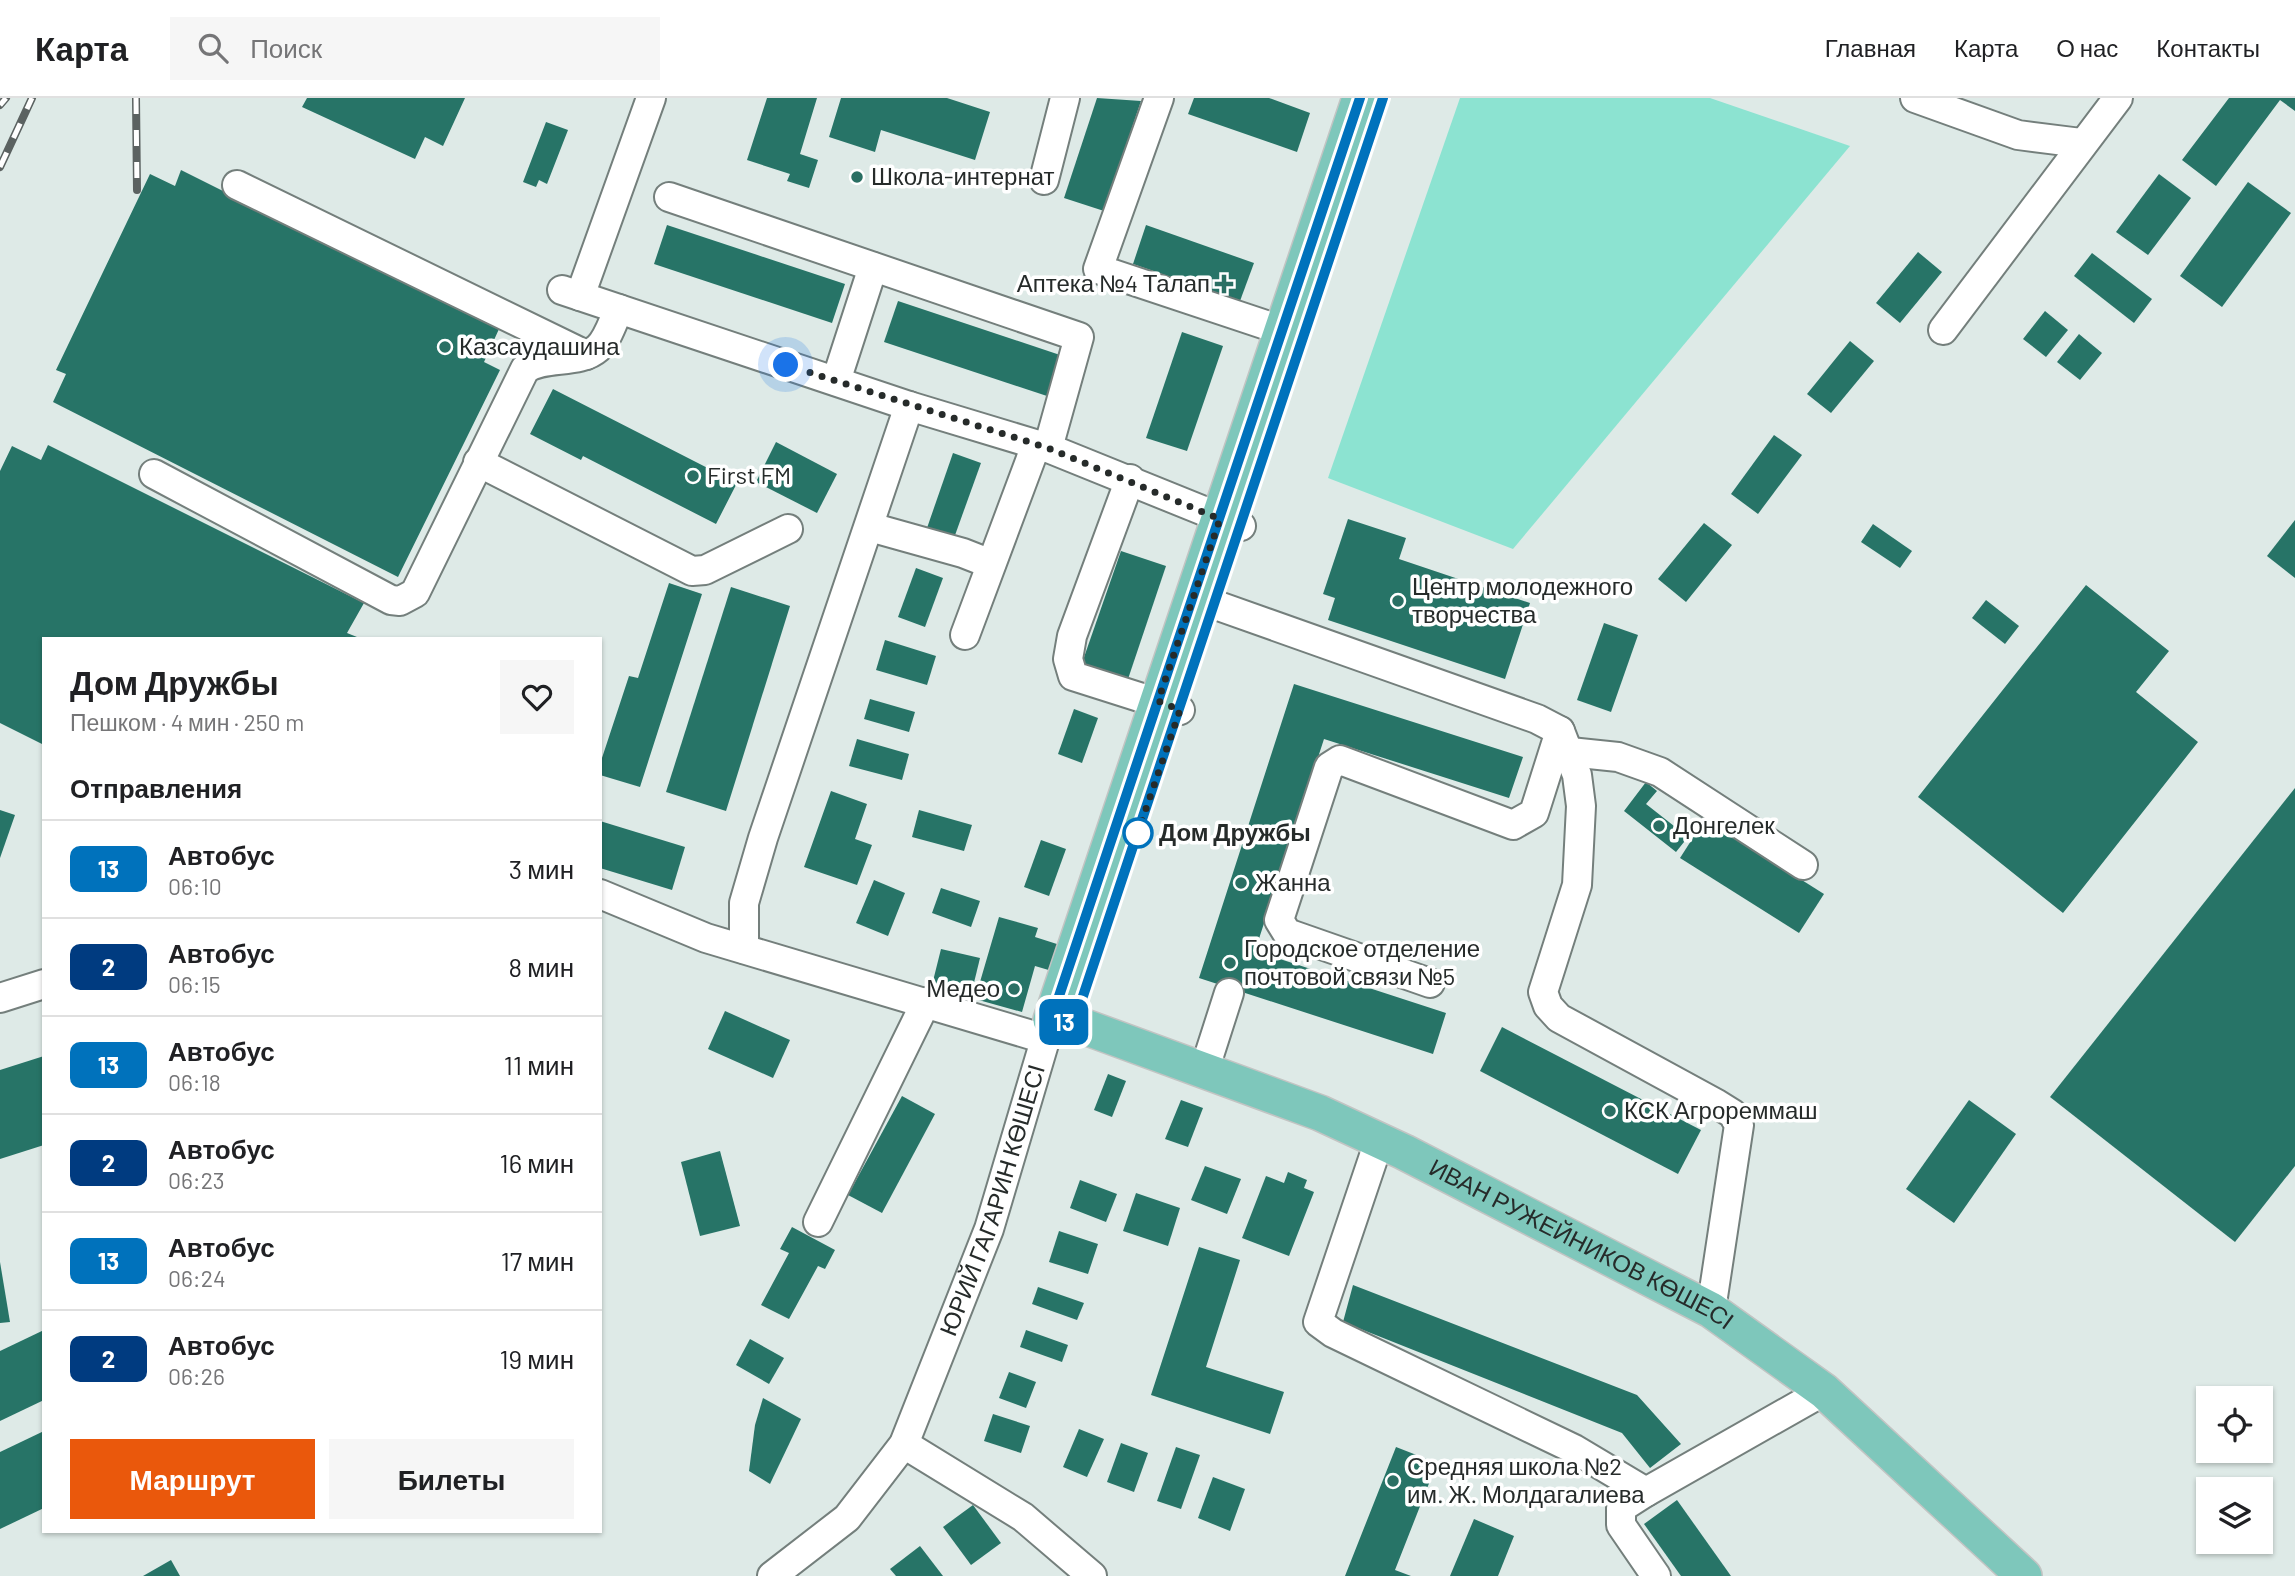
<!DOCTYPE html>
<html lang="ru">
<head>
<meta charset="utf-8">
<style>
	body { margin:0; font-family:Barlow,sans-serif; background:#f6f6f6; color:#202124; height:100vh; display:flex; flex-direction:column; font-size:26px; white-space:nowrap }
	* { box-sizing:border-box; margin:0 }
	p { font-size:23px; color:#757577 }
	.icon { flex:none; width:38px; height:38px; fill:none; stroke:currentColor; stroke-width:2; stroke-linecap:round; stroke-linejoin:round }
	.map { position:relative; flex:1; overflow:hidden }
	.panel { position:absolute; left:42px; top:539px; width:560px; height:896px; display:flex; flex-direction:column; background:#fff; border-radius:0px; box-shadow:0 2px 5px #0004 }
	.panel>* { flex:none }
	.badge { padding:0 14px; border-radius:10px; font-size:24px; line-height:46px }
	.buttons { position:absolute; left:2196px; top:1288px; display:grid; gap:14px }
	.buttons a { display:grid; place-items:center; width:77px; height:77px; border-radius:0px; background:#fff; box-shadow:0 2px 5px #0004; font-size:35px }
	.you { position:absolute; width:35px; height:35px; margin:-18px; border:5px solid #fff; border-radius:50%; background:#1a73e8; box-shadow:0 0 0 10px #1a73e833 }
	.map>.badge { position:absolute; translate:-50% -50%; box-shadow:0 0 0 4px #fff }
	h2 { padding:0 28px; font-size:26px; line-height:63px }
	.round { display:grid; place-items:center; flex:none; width:74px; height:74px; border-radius:0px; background:#f6f6f6 }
	.overview { display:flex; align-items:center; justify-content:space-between; height:119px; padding:0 28px }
	h1 { font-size:33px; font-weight:600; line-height:52px }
	.button { display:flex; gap:14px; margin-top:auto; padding:14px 28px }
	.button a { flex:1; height:80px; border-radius:0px; background:#ea580c; color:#fff; font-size:28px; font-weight:600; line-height:80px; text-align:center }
	.button a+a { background:#f6f6f6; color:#202124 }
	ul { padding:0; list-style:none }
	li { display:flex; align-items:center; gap:21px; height:98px; padding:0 28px; border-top:2px solid #e0e0e0 }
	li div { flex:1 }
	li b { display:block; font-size:26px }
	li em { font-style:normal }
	li .badge { min-width:77px; font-weight:700; text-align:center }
	header { display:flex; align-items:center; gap:42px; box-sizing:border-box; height:98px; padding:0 35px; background:#fff; border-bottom:2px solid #e0e0e0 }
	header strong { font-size:33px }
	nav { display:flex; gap:38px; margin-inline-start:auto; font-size:24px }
	.search { width:490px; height:63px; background:#f6f6f6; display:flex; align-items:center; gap:18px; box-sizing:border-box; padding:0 24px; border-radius:0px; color:#757577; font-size:26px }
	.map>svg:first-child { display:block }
	.green { fill:#8ce3d1 }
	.building { fill:#277467 }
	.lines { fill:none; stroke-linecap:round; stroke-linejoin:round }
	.minor-casing { stroke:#747f7c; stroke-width:32 }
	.major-casing { stroke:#c2c4c3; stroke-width:38 }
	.minor { stroke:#fff; stroke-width:28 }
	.major { stroke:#7ec7bb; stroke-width:35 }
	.rail-casing { stroke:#5b6261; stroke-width:8 }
	.rail { stroke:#fff; stroke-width:5; stroke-dasharray:16; stroke-linecap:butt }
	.line-casing { stroke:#fff; stroke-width:16 }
	.line { stroke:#0072bc; stroke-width:10 }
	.walk { stroke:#262b2a; stroke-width:7; stroke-dasharray:0 12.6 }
	.poi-dot { fill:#2a6f63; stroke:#fff; stroke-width:2.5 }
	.stop-dot { fill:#fff; stroke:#0072bc; stroke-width:3.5 }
	.labels { text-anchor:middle; stroke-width:7; stroke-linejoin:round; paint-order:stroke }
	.poi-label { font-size:24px; fill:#262b2a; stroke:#fff; text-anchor:start }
	.stop-label { font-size:24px; font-weight:bold; fill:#262b2a; stroke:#fff; text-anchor:start }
	.street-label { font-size:24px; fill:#262b2a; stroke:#fff }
</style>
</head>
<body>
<header>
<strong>Карта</strong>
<div class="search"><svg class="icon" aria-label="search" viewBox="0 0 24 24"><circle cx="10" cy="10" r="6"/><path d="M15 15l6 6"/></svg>Поиск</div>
<nav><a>Главная</a><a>Карта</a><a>О нас</a><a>Контакты</a></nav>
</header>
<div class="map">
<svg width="2295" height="1478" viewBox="0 0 2295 1478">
	<rect width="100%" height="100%" fill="#deeae7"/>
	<polygon class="green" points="1460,0 1710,0 1850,48 1513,451 1328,380"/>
	<g class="building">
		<polygon points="307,0 465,0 443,48 425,39 415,61 302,9"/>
		<polygon points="767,0 817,0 800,56 818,62 809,90 787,83 790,76 747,62"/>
		<polygon points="841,0 947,0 990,14 975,62 881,32 875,54 829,39"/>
		<polygon points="1097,0 1141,3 1104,113 1064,100"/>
		<polygon points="1194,0 1269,0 1310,15 1297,54 1188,16"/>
		<polygon points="2229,0 2295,0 2295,13 2280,2 2216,88 2182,62"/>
		<polygon points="546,24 568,32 547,86 539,82 536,89 523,84"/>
		<polygon points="181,72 499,231 484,264 500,272 398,479 53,304 66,276 56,272 150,76 175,88"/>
		<polygon points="2159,76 2191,100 2148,157 2116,134"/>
		<polygon points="2248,84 2291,115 2222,209 2180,178"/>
		<polygon points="667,127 845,186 832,225 654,166"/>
		<polygon points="1146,127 1254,165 1240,203 1133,166"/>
		<polygon points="1918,154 1942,174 1900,225 1876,205"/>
		<polygon points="2092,155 2152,201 2134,225 2074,178"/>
		<polygon points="898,203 1063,258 1050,299 884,244"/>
		<polygon points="2045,213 2068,232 2046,259 2023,241"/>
		<polygon points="1182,234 1223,248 1187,353 1146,340"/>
		<polygon points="2079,236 2102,255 2080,282 2057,264"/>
		<polygon points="1850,243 1874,263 1831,315 1807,296"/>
		<polygon points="553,291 737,385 716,426 583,358 581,362 530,336"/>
		<polygon points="1774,337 1802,357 1758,416 1731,396"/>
		<polygon points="776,344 837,376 817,415 756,384"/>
		<polygon points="48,347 364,505 347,535 362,541 44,541 44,647 0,625 0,373 12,348 41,362"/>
		<polygon points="953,355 981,365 954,440 927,430"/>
		<polygon points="1348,421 1406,440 1399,461 1530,505 1505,581 1328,522 1335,500 1323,496"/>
		<polygon points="2295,422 2295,480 2267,458"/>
		<polygon points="1704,425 1732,447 1686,504 1658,481"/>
		<polygon points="1873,426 1912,453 1900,470 1861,444"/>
		<polygon points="1121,453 1166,468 1128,581 1082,565"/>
		<polygon points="916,470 943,480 925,529 898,519"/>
		<polygon points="669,485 702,496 640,689 600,677 600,666 629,578 638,580"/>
		<polygon points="2086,487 2169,553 2136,594 2198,644 2063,815 1918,699"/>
		<polygon points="731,489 790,508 726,713 666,694"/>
		<polygon points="1986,502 2019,528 2005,546 1972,520"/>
		<polygon points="1604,525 1638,537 1611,614 1577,602"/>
		<polygon points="885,542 936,558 927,587 876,572"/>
		<polygon points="1294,586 1523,659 1509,700 1324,641 1255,853 1446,915 1433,956 1199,880"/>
		<polygon points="870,601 915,614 909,634 864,621"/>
		<polygon points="1074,611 1098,620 1082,665 1058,656"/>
		<polygon points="857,641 909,656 902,682 849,668"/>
		<polygon points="1646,684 1657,693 1646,706 1688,739 1676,754 1624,713"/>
		<polygon points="2295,690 2295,1068 2235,1144 2050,999"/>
		<polygon points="831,693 867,706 855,741 872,747 857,787 804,769"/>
		<polygon points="0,712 15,717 0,760"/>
		<polygon points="919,712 972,727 964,753 912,739"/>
		<polygon points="1705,721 1824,796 1799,835 1680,760"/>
		<polygon points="600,723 685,749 672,792 600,770"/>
		<polygon points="1041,742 1066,751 1049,798 1024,789"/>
		<polygon points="874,782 905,795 888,838 856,825"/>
		<polygon points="941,790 980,803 971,829 932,815"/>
		<polygon points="999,819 1038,830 1035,839 1060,847 1052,873 1035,868 1022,914 975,901"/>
		<polygon points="941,851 980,860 971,897 932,887"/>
		<polygon points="725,913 790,942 773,980 708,951"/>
		<polygon points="1502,929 1701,1032 1678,1076 1480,973"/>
		<polygon points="44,958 44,1047 0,1061 0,972"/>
		<polygon points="1108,976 1126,983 1112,1019 1094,1012"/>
		<polygon points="902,998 935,1016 882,1115 848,1097"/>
		<polygon points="1181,1002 1203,1010 1188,1049 1165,1041"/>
		<polygon points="1969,1002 2016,1036 1954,1125 1906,1091"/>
		<polygon points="720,1053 740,1128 700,1138 681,1064"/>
		<polygon points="1205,1068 1241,1081 1227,1116 1191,1102"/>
		<polygon points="1288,1074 1307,1082 1304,1090 1314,1094 1289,1158 1242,1140 1266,1078 1284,1085"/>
		<polygon points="1080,1082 1117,1096 1106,1124 1070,1110"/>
		<polygon points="1136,1095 1180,1110 1168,1148 1123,1133"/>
		<polygon points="792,1129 835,1152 825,1171 818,1168 789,1221 761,1207 789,1155 780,1151"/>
		<polygon points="1059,1133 1098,1146 1088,1176 1049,1164"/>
		<polygon points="1199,1149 1240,1162 1206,1269 1284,1294 1270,1336 1151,1297"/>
		<polygon points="0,1164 10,1224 0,1225"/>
		<polygon points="1353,1187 1637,1297 1681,1346 1650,1370 1622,1335 1343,1224"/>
		<polygon points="1038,1189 1084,1205 1077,1222 1032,1206"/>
		<polygon points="44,1232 44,1302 0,1323 0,1253"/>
		<polygon points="1026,1232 1068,1247 1062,1264 1020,1249"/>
		<polygon points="750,1241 784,1260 769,1286 736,1267"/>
		<polygon points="1009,1274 1036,1284 1026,1310 999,1300"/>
		<polygon points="763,1300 801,1321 770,1386 749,1373 755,1327"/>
		<polygon points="993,1316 1030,1328 1021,1355 984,1343"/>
		<polygon points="1079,1331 1104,1341 1087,1379 1063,1369"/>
		<polygon points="44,1333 44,1410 0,1431 0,1354"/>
		<polygon points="1121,1345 1148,1355 1134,1394 1107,1384"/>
		<polygon points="1176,1349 1200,1357 1181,1411 1157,1403"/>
		<polygon points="1396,1349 1437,1365 1395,1472 1411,1478 1345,1478"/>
		<polygon points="1213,1379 1245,1391 1230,1433 1198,1420"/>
		<polygon points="1677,1402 1731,1478 1681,1478 1644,1426"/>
		<polygon points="973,1407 1001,1445 971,1467 943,1429"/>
		<polygon points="1474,1421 1514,1438 1498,1478 1450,1478"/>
		<polygon points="920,1448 943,1478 896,1478 890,1471"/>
		<polygon points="171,1462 180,1478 143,1478"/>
	</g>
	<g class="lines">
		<g class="minor-casing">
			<g id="minor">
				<polyline points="1159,0 1098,171 1281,232"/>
				<polyline points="1915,0 2018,37 2081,45"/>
				<polyline points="1044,82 1065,0"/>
				<polyline points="237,87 586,257"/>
				<polyline points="669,99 1079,239 1048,350"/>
				<polyline points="562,192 909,308 1048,350 1241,428"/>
				<polyline points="580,198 651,0"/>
				<polyline points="1943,232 2118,0"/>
				<polyline points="836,283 873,169"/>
				<polyline points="478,364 692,473 705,472 788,431"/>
				<path d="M154,376l237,126 9,1 15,-8 110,-224c21,-14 54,-4 73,-21 10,-9 15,-27 21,-39"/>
				<polyline points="1130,381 1072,538 1068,561 1073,578 1180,612"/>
				<polyline points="870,429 963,455 991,466"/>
				<polyline points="1193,499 1537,621 1560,633 1534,715 1513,727 1340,662 1329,669 1279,822 1287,835 1430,885"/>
				<polyline points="965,537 1036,347"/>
				<polyline points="1560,633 1577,677 1581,708 1577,787 1543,894 1548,908 1559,920 1717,1006 1733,1016 1739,1027 1711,1212"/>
				<polyline points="1570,654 1618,659 1660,674 1803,767"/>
				<polyline points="600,796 706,840 1045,941"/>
				<polyline points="744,851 744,805 763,740 909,308"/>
				<polyline points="0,900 44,886"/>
				<polyline points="1204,973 1229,895"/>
				<polyline points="1379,1043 1318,1224 1333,1235 1574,1351 1646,1394 1824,1293"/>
				<polyline points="818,1124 926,904"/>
				<polyline points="904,1346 1023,1419 1092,1478"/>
				<polyline points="1646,1394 1621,1410 1621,1427 1656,1478"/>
				<path id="s1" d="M772,1478l75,-58 57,-74 85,-215 62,-209"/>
			</g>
		</g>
		<g class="major-casing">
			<g id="major">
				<path id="s2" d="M1360,0l-309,922 23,3 246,90 84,39 307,158 113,81 200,185"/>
			</g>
		</g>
		<use href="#minor" class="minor"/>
		<use href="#major" class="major"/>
		<g class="rail-casing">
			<g id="rail">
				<polyline points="136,0 137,92"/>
				<polyline points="0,7 6,0"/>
				<polyline points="0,69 32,0"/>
			</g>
		</g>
		<use href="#rail" class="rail"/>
	</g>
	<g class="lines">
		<g class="line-casing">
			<polyline id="line" points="1360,0 1051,922 1074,925 1383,0"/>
		</g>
		<use href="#line" class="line"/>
		<polyline class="walk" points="786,267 1048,350 1220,421 1158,603 1180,612 1137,737 1138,735"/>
	</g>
	<g class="poi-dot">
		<circle cx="857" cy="79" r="7"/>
		<path d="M1220.5 175.5h7v7h7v7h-7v7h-7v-7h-7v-7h7z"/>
		<circle cx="445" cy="249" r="7"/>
		<circle cx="693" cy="378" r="7"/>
		<circle cx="1398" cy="503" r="7"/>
		<circle cx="1659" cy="728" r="7"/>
		<circle cx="1241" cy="785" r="7"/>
		<circle cx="1230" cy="865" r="7"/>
		<circle cx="1014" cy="891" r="7"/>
		<circle cx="1610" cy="1013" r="7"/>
		<circle cx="1393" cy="1383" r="7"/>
	</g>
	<circle class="stop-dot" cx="1138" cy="735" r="14"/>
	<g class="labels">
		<g class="poi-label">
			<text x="871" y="87">Школа-интернат</text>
			<text x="1210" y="194" text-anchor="end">Аптека №4 Талап</text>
			<text x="459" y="257">Казсаудашина</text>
			<text x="707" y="386">First FM</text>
			<text x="1412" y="497">Центр молодежного<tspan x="1412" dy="28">творчества</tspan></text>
			<text x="1673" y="736">Донгелек</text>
			<text x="1255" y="793">Жанна</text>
			<text x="1244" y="859">Городское отделение<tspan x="1244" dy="28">почтовой связи №5</tspan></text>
			<text x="1000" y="899" text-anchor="end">Медео</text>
			<text x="1624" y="1021">КСК Агрореммаш</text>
			<text x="1407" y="1377">Средняя школа №2<tspan x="1407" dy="28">им. Ж. Молдагалиева</tspan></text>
		</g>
		<g class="stop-label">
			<text x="1159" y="743">Дом Дружбы</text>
		</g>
		<g class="street-label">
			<text dy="8" stroke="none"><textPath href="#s1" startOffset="448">ЮРИЙ ГАГАРИН КӨШЕСІ</textPath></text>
			<text dy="8" stroke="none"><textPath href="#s2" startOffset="1550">ИВАН РУЖЕЙНИКОВ КӨШЕСІ</textPath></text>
		</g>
	</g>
</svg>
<div class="buttons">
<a><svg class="icon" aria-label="locate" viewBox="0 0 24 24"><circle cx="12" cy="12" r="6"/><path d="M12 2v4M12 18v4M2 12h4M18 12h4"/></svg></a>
<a><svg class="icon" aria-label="layers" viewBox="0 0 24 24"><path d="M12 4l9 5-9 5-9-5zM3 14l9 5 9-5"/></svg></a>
</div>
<div class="you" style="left:786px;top:267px"></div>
<b class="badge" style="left:1064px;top:924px;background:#0072bc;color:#fff">13</b>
<section class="panel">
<div class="overview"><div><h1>Дом Дружбы</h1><p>Пешком · 4 мин · 250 m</p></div><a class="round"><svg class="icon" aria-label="heart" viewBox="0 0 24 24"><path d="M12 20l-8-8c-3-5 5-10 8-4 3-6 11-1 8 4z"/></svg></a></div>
<h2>Отправления</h2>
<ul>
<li><span class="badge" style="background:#0072bc;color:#fff">13</span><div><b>Автобус</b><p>06:10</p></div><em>3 мин</em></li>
<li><span class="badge" style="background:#003b80;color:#fff">2</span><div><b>Автобус</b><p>06:15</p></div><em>8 мин</em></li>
<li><span class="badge" style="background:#0072bc;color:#fff">13</span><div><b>Автобус</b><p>06:18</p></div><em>11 мин</em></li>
<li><span class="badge" style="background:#003b80;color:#fff">2</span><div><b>Автобус</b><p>06:23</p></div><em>16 мин</em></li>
<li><span class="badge" style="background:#0072bc;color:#fff">13</span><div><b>Автобус</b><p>06:24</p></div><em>17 мин</em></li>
<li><span class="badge" style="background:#003b80;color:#fff">2</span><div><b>Автобус</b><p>06:26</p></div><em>19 мин</em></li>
</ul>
<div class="button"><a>Маршрут</a><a>Билеты</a></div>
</section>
</div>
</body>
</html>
